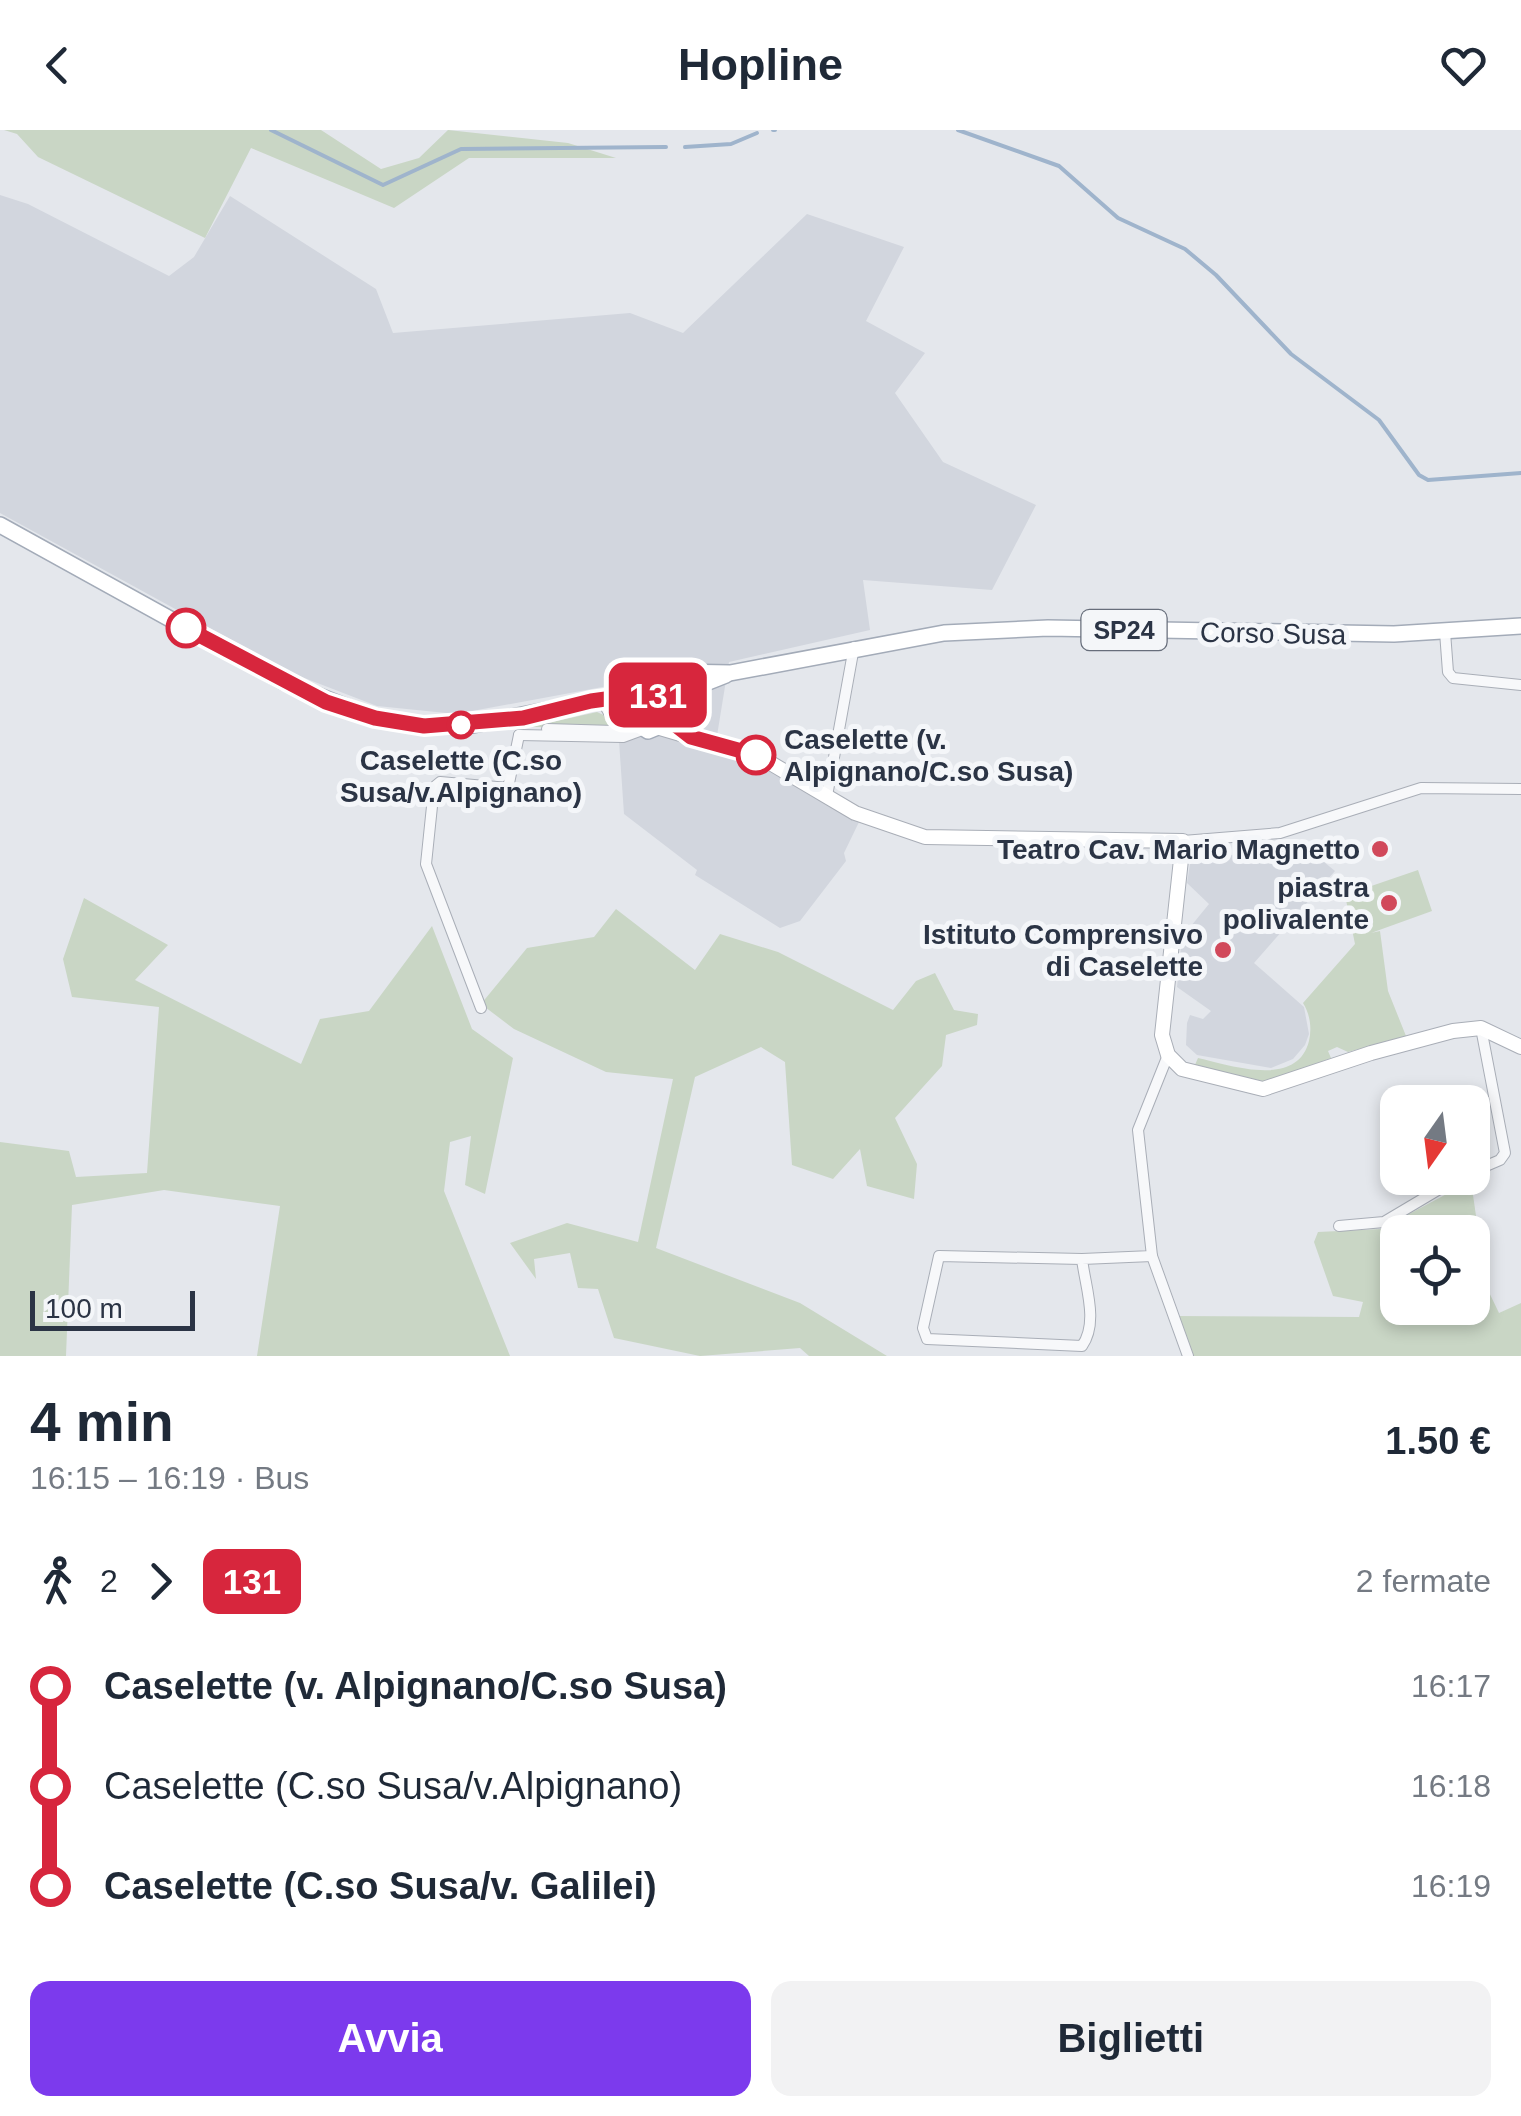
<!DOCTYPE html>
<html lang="it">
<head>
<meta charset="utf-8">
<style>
	body { margin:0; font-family:Helvetica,sans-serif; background:#f2f2f3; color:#1f2937; height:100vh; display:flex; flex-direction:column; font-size:38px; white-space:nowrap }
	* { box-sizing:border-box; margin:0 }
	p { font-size:32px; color:#747a83 }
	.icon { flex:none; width:55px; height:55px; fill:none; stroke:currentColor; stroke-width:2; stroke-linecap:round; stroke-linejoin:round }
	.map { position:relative; height:1226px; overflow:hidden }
	.side { display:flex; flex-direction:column; background:#fff; flex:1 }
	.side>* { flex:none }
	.badge { padding:0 20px; border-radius:15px; font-size:35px; line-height:65px }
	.needle { width:65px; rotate:194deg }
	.buttons { position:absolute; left:1380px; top:955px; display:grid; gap:20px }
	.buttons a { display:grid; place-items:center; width:110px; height:110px; border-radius:20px; background:#fff; box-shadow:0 5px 15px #0003; font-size:50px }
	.scale { position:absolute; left:30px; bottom:25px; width:165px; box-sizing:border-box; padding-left:10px; border:5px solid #2b3445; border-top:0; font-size:28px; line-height:35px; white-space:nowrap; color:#2b3445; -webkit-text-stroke:8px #f4f6f9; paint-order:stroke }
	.map>.badge { position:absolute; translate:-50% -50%; box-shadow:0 0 0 5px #fff }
	.legs { display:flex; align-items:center; gap:15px; height:110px; padding:0 30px; font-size:32px }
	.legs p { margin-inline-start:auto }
	.headline { display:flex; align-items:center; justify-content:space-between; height:170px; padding:0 30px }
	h1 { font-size:55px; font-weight:700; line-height:75px }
	.cta { display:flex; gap:20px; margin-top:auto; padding:20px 30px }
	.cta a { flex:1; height:115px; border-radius:20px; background:#7c3aed; color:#fff; font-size:40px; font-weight:700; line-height:115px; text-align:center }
	.cta a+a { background:#f2f2f3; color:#1f2937 }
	ul { padding:0 30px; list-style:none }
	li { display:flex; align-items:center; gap:35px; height:100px; font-size:38px }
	li i { display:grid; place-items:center; width:15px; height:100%; margin:0 12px; background:currentColor }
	li i::after { content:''; width:25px; height:25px; margin:-12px; border:8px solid; border-radius:50%; background:#fff }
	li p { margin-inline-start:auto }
	li:first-child i { background:linear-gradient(#0000 50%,currentColor 0) }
	li:last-child i { background:linear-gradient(currentColor 50%,#0000 0) }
	header { display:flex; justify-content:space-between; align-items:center; height:130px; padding:0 30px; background:#fff; font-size:45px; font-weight:700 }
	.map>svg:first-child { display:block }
	.built { fill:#d2d6de }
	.green { fill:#c9d6c5; fill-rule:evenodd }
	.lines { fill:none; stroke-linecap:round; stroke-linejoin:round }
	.stream { stroke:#9fb4cc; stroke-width:4 }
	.street-casing { stroke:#a9aeb7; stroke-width:12 }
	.secondary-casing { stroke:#a9aeb7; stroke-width:16 }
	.primary-casing { stroke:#a3abb8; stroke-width:18 }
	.street { stroke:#f7f8fa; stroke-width:10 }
	.secondary { stroke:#fff; stroke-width:14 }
	.primary { stroke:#fff; stroke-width:15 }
	.line-1-casing { stroke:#fff; stroke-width:22 }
	.line-1 { stroke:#d7263d; stroke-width:15 }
	.stop-1-dot { fill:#fff; stroke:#d7263d; stroke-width:5 }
	.poi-dot { fill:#d1495b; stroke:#f4f6f9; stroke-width:4 }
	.labels { text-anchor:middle; stroke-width:10; stroke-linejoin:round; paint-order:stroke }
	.shield { fill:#f4f6f9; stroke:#676e7b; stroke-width:2.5 }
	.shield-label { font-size:25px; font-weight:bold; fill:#2b3445 }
	.street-label { font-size:28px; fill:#2b3445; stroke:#f4f6f9 }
	.stop-label { font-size:28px; font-weight:bold; fill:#2b3445; stroke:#f4f6f9; text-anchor:start }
	.poi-label { font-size:28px; font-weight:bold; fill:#2b3445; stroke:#f4f6f9; text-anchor:end }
</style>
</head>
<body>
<header><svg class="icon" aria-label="back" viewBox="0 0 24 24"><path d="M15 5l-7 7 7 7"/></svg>Hopline<svg class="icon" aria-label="heart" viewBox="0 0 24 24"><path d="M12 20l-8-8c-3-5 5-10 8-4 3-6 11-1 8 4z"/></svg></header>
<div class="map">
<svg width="1521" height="1226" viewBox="0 0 1521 1226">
	<rect width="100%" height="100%" fill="#e4e7ec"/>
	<g class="built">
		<polygon points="0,65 28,74 169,146 194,127 230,66 376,159 393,203 630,183 683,203 807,84 904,117 866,191 925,223 895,263 943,332 1036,375 992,460 863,450 870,500 729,532 715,618 792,649 859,692 844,723 846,731 800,791 780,798 695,745 697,740 624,684 619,611 608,556 456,584 377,576 294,544 0,383"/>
		<polygon points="1296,715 1307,718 1335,741 1254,833 1304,877 1309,904 1305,915 1293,929 1271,938 1197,925 1186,915 1187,893 1190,885 1203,889 1211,881 1177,857 1182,807 1209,774 1187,753 1190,734 1201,725 1225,726"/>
	</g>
	<g class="green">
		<polygon points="4,0 321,0 381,39 419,28 448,0 568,13 616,28 469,28 394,78 251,18 205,108 38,27 17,4"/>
		<polygon points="597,582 608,587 609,597 530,597"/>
		<path d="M1418,740l14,41 -61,22 9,-2 8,60 18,45 -58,16 -11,-5 -9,4 3,7 -63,24 -74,-15 4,-9c31,7 99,31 111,-17 3,-13 1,-27 -6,-38l52,-59 -10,-49z"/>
		<polygon points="84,768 168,815 135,850 301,934 320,889 369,881 432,796 472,899 513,928 485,1064 465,1055 471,1006 450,1012 444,1061 510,1226 257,1226 280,1076 164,1060 72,1075 66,1226 0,1226 0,1012 69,1021 76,1047 147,1043 159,877 72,867 63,829"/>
		<polygon points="616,779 695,840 720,804 778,822 893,880 916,851 935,843 954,880 978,884 977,895 946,905 942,936 895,988 917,1034 914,1069 867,1056 860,1019 833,1049 792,1035 785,932 761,917 695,947 656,1118 800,1173 887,1226 809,1226 800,1218 700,1226 614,1208 598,1159 578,1158 570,1123 534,1129 536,1149 510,1113 567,1093 638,1112 673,949 606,942 514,899 481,874 527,818 594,807"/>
		<path d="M1471,1051l15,105 13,27 22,-10v53h-333l-17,-40 188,1 4,-15 -30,-6 -19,-54 4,-10 63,-3zM1398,1102h74v76h-74z"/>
	</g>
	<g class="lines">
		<g class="stream">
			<polyline points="271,0 383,55 461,19 666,17"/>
			<polyline points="773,0 775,0"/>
			<polyline points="958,0 1059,36 1118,88 1185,119 1216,145 1291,224 1379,290 1419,345 1428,350 1521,343"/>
			<polyline points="685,17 731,14 757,3"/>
		</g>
		<g class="street-casing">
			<g id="street">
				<polyline points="1445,502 1448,542 1453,548 1521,555"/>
				<polyline points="605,576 622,605"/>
				<polyline points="547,599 614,601 633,591"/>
				<polyline points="519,605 623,607 642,600"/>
				<polyline points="827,666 854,517"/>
				<polyline points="1183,711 1280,703 1421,658 1521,659"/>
				<polyline points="481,878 426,734 434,657 440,652 508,658 519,605"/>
				<polyline points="1472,1042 1500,1030 1505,1023 1481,898"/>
				<polyline points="1339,1096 1384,1092 1458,1048"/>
				<polyline points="1152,1126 1188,1226"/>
				<path d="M1082,1129l-143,-3 -16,72 4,11 155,7c17,-24 3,-60 0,-87l70,-3 -14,-126 30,-75"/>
			</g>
		</g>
		<g class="secondary-casing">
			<polyline id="secondary" points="660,598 762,628 855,683 925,707 1183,711 1162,905 1168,925 1182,939 1263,959 1371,923 1453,901 1481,898 1521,917"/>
		</g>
		<g class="primary-casing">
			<g id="primary">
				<polyline points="0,395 284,552 375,588 424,596 473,595 608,568 637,568"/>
				<polyline points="649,563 661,566 669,583 665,594 648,601 633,591 633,573 676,542 730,543 944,503 1048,498 1394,504 1521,496"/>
				<polyline points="668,576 683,562 726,545"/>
			</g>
		</g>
		<use href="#street" class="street"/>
		<use href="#secondary" class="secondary"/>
		<use href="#primary" class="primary"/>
	</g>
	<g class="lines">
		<g class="line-1-casing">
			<polyline id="line-1" points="186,498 326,572 375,588 424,596 523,588 591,571 649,563 666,571 668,589 691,607 756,625"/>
		</g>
		<use href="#line-1" class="line-1"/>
	</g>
	<g class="stop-1-dot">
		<circle cx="186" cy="498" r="18"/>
		<circle cx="461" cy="595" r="12"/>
		<circle cx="756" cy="625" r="18"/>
	</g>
	<g class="poi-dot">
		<circle cx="1380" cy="719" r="10"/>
		<circle cx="1389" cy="773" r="10"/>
		<circle cx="1223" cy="820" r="10"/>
	</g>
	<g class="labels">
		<rect class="shield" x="1081.5" y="480" width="85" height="40" rx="8"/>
		<g class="shield-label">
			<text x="1124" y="509">SP24</text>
		</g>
		<g class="street-label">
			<text transform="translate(1273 503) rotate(1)" y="10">Corso Susa</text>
		</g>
		<g class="stop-label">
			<text x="784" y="619">Caselette (v.<tspan x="784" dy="32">Alpignano/C.so Susa)</tspan></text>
			<text x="461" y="640" text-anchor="middle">Caselette (C.so<tspan x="461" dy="32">Susa/v.Alpignano)</tspan></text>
		</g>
		<g class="poi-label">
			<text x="1360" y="729">Teatro Cav. Mario Magnetto</text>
			<text x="1369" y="767">piastra<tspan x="1369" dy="32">polivalente</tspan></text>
			<text x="1203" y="814">Istituto Comprensivo<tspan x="1203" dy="32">di Caselette</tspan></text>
		</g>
	</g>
</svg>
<div class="buttons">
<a><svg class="needle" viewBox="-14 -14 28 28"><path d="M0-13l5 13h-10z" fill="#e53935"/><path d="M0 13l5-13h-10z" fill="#747a83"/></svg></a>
<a><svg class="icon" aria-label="locate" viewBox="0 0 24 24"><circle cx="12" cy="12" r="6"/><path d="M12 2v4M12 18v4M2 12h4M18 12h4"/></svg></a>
</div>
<div class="scale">100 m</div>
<b class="badge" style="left:658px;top:565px;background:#d7263d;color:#fff">131</b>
</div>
<section class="side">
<div class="headline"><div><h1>4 min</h1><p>16:15 – 16:19 · Bus</p></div><b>1.50 €</b></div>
<div class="legs"><svg class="icon" aria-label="walk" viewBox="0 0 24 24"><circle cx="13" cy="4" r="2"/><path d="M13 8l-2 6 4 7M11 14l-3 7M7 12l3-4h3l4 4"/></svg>2<svg class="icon" aria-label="forward" viewBox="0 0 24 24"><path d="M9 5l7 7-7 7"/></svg><b class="badge" style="background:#d7263d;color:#fff">131</b><p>2 fermate</p></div>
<ul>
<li><i style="color:#d7263d"></i><b>Caselette (v. Alpignano/C.so Susa)</b><p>16:17</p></li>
<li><i style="color:#d7263d"></i><span>Caselette (C.so Susa/v.Alpignano)</span><p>16:18</p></li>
<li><i style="color:#d7263d"></i><b>Caselette (C.so Susa/v. Galilei)</b><p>16:19</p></li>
</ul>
<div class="cta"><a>Avvia</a><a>Biglietti</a></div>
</section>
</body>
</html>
